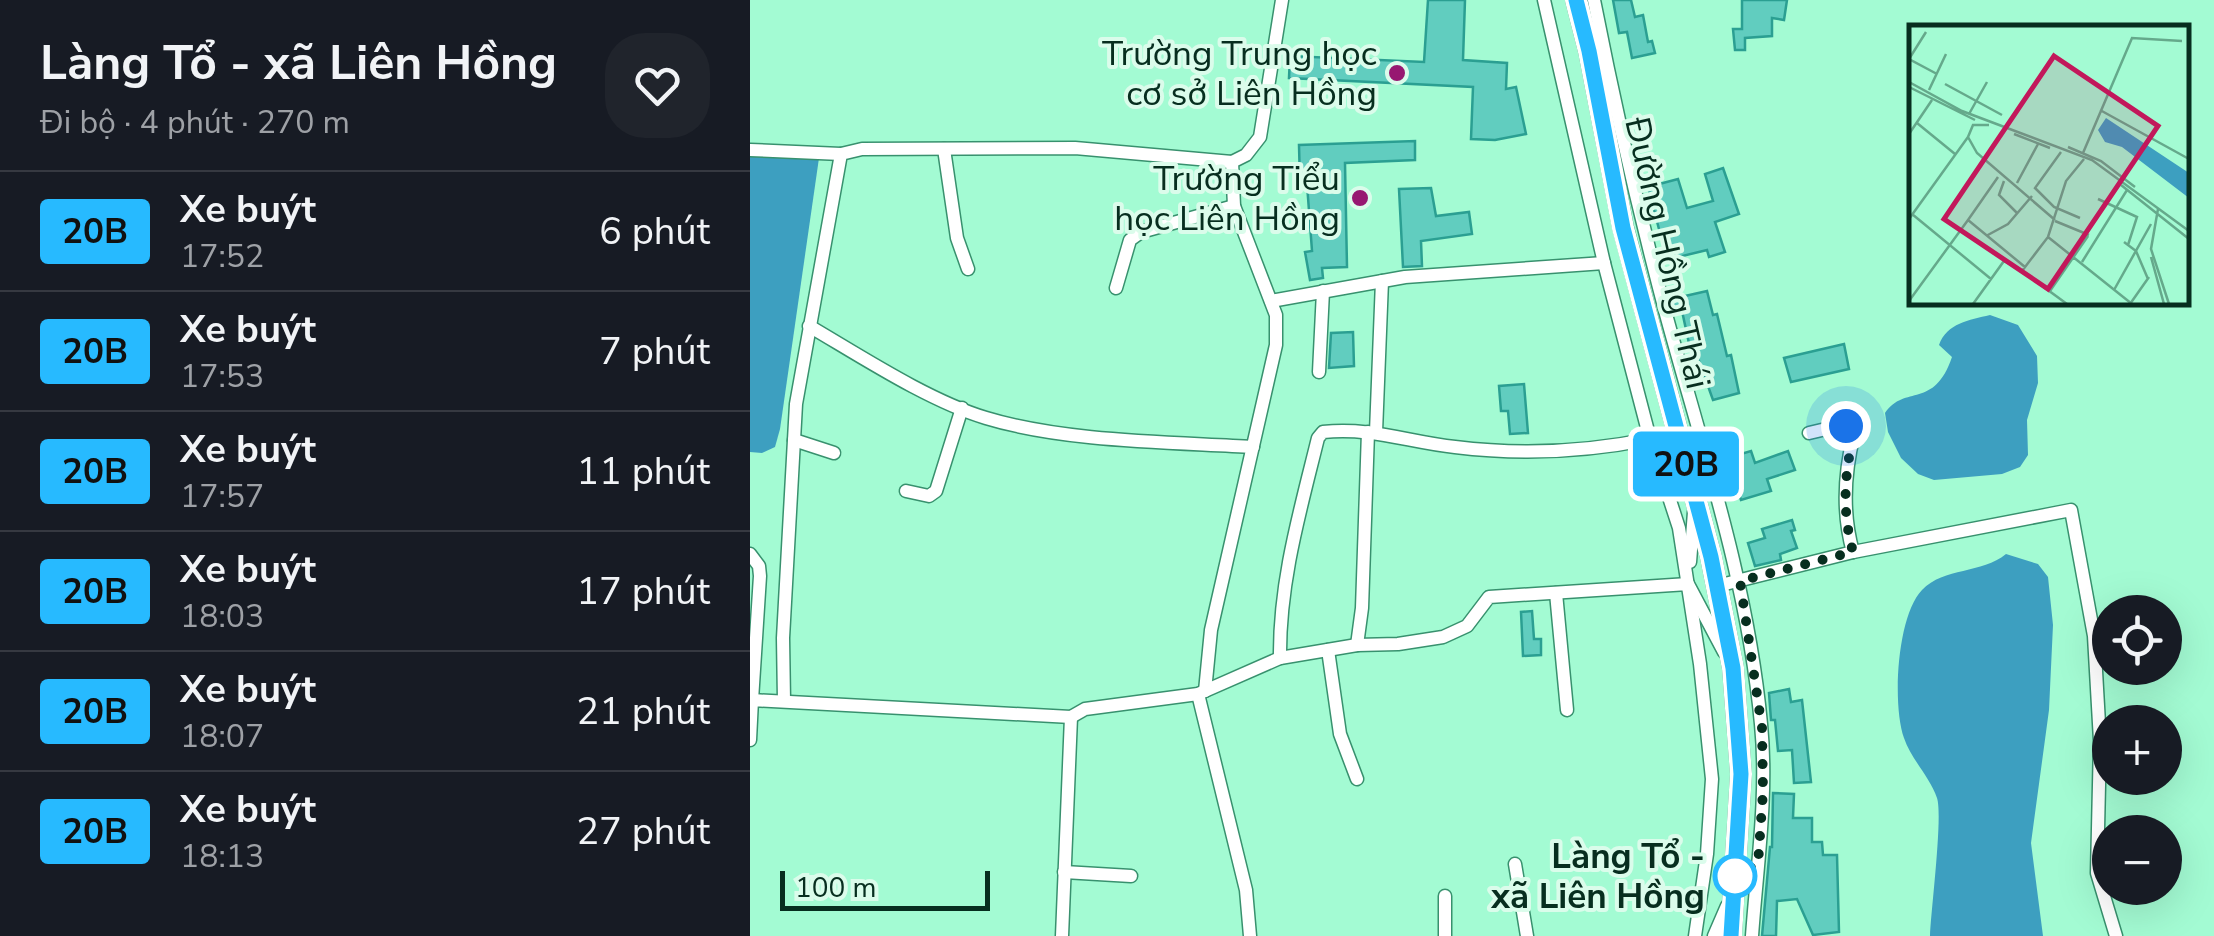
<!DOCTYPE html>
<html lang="vi">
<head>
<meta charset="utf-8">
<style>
	body { margin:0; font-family:"Nunito Sans",sans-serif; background:#20242c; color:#f1f3f6; height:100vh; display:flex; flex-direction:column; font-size:38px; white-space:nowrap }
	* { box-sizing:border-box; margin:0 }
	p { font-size:32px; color:#9ea1a6 }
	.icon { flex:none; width:55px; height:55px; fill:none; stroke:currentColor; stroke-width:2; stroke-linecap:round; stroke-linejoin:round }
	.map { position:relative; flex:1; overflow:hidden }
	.details { display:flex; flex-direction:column; background:#171b24; width:750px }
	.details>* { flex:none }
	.badge { padding:0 20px; border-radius:8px; font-size:35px; line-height:65px }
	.tools { position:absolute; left:1342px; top:595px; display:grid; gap:20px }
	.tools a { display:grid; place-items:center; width:90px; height:90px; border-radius:50%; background:#171b24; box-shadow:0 10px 40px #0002; font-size:50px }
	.scale { position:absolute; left:30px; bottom:25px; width:210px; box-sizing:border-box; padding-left:10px; border:5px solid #072e1f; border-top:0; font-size:28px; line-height:35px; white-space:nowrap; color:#072e1f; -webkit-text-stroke:8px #dbfceb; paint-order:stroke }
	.you { position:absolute; width:50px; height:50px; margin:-25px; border:8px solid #fff; border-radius:50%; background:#1a73e8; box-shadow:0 0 0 15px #1a73e833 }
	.map>.badge { position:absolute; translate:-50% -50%; box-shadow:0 0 0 5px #fff }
	.round { display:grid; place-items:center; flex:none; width:105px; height:105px; border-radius:40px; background:#20242c }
	.headline { display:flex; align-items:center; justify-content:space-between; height:170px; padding:0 40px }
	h1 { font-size:48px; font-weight:700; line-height:75px }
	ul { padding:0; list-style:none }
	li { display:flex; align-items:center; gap:30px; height:120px; padding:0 40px; border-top:2px solid #363941 }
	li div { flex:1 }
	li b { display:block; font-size:38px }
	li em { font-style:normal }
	li .badge { min-width:110px; font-weight:700; text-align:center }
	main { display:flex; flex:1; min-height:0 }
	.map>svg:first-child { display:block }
	.water { fill:#3d9fc0 }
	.building { fill:#61cdbf; stroke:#2b9f92; stroke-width:2.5 }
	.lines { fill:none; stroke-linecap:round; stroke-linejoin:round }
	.street-casing { stroke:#38916e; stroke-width:15 }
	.primary-casing { stroke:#38916e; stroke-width:22 }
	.street { stroke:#fff; stroke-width:12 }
	.primary { stroke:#fff; stroke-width:20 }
	.line-casing { stroke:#fff; stroke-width:22 }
	.line { stroke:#27baff; stroke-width:15 }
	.walk { stroke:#072e1f; stroke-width:10; stroke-dasharray:0 18 }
	.poi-dot { fill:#971871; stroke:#dbfceb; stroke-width:4 }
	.stop-dot { fill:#fff; stroke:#27baff; stroke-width:5 }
	.labels { text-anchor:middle; stroke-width:8; stroke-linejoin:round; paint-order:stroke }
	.poi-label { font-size:35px; fill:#072e1f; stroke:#dbfceb; text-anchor:end }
	.street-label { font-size:35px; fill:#072e1f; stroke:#dbfceb }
	.stop-label { font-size:35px; font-weight:bold; fill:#072e1f; stroke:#dbfceb; text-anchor:end }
	.inset-road { fill:none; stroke:#65a98b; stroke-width:2.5 }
	.view { fill:#c2185b; fill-opacity:0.15; stroke:#c2185b; stroke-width:5 }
	.inset-edge { fill:none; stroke:#072e1f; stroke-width:5 }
</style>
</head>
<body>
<main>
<section class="details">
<div class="headline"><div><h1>Làng Tổ - xã Liên Hồng</h1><p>Đi bộ · 4 phút · 270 m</p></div><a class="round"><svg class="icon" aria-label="heart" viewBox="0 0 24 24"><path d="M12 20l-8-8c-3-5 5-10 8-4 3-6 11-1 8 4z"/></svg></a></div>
<ul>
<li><span class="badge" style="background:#27baff;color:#111">20B</span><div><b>Xe buýt</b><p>17:52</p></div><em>6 phút</em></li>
<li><span class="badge" style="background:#27baff;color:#111">20B</span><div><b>Xe buýt</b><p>17:53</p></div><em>7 phút</em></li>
<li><span class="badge" style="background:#27baff;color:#111">20B</span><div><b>Xe buýt</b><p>17:57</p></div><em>11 phút</em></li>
<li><span class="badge" style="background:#27baff;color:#111">20B</span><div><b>Xe buýt</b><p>18:03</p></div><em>17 phút</em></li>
<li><span class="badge" style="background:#27baff;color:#111">20B</span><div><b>Xe buýt</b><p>18:07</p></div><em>21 phút</em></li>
<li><span class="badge" style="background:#27baff;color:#111">20B</span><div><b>Xe buýt</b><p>18:13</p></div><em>27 phút</em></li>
</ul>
</section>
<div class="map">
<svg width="1464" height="936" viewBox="0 0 1464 936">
	<rect width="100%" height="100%" fill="#a3fbd3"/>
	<g class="water">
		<polygon points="0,155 69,158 30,429 25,447 12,453 0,452"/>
		<path d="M1240,315l28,10 19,31 1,27 -11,37 1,35 -8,12 -18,7 -68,6 -16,-6 -17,-16 -13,-26 -3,-19c20,-29 49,-3 67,-56l-13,-12c8,-22 30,-25 51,-30z"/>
		<path d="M1256,554l32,10 10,13 5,48 -4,85 -18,133 12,93h-113c1,-26 13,-120 7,-138 -7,-21 -26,-39 -33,-60 -12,-34 -7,-122 18,-148 22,-23 60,-16 84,-36z"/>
	</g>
	<g class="building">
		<polygon points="678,0 715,0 713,60 757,63 756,89 766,87 776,134 745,140 721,139 723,87 539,78 540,56 674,62"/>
		<polygon points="863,0 881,0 885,17 893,15 898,42 902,41 905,53 882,58 877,32 869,33"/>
		<polygon points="992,0 1037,0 1034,20 1022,18 1022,36 995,38 995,50 985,50 983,29 992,29"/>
		<polygon points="665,141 665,160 595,163 597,267 572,268 573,278 560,280 555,252 562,251 557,184 550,184 549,145"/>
		<polygon points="973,168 989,214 965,222 975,252 959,257 957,250 920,259 914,231 910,233 898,187 928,179 937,208 963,201 955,174"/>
		<polygon points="681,188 686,216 719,212 722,234 671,241 672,266 653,267 649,189"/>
		<polygon points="957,291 963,315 967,314 977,356 981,355 989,393 963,400 944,347 940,348 932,311 926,312 922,299"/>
		<polygon points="603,332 604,366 579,368 581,333"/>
		<polygon points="1094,344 1099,369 1041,382 1034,358"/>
		<polygon points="774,384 778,433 760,434 758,411 751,411 749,386"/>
		<polygon points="1001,451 1005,463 1038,451 1045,470 1017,479 1021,491 991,500 977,458"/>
		<polygon points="1042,520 1045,530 1041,531 1047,548 1030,554 1031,560 1005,566 998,543 1015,538 1012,529"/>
		<polygon points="782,611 784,639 791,639 791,655 773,656 771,612"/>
		<polygon points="1039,689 1041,702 1052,700 1061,782 1044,783 1042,750 1028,751 1025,720 1021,720 1019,693"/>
		<polygon points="1023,793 1044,794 1043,818 1062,818 1062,842 1072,842 1073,855 1087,855 1089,932 1063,935 1047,899 1027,901 1026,936 1012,936 1020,847 1022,847"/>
	</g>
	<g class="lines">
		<g class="street-casing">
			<g id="street">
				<polyline points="794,0 854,263 900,439 929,528 950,664 962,779 957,854 945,936"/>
				<path d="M844,0c21,107 45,213 73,318 37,135 81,266 94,406 7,70 -4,142 -9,212"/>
				<polyline points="194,149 207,238 218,269"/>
				<polyline points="0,150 91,154"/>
				<polyline points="366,288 380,240 391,232 484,206"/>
				<polyline points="521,301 655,277 854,263"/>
				<path d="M59,326c53,31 120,75 177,92 79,24 184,24 267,29"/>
				<polyline points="569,372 573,291"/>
				<polyline points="626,432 632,281"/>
				<path d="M1059,433l34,-8 11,9c-10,40 -12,79 -1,118"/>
				<polyline points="44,440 84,453"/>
				<polyline points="156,491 179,496 186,491 212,408"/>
				<polyline points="0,554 9,566 10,576 2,700"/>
				<polyline points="940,562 944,512"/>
				<polyline points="967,586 1103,552 1321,510 1344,636 1350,741 1347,873 1366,936"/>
				<polyline points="806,593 817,710"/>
				<polyline points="607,645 612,608 618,432"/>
				<polyline points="578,650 590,734 607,779"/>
				<path d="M530,658c-1,-75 20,-147 38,-220l5,-6c49,-5 85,10 132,15 64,8 131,5 195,-8"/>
				<polyline points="455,691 461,630 526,345 526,315 484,206 482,162 496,155 510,137 532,0"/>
				<polyline points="448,694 496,890 500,936"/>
				<polyline points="34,701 33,638 46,404 91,154 112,149 325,148 482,162"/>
				<polyline points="0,740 2,700 321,717 335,709 448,694 530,658 607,645 648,644 693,637 717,626 739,597 938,584 974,652"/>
				<polyline points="765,864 777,936"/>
				<polyline points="314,872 381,876"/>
				<polyline points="312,936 321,717"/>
				<polyline points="695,936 695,896"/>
				<polyline points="964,936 977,906"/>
			</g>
		</g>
		<g class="primary-casing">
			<polyline id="primary" points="826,0 839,51 873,227 961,557 983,668 991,774 981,936"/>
		</g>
		<use href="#street" class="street"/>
		<use href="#primary" class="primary"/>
	</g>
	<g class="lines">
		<g class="line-casing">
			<polyline id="line" points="826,0 839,51 873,228 961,557 983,668 991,774 981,936"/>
		</g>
		<use href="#line" class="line"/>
		<path class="walk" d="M985,876l23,-12 5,-72 -1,-64 -22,-147 113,-29c-11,-40 -9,-78 1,-118l-8,-8"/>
	</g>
	<g class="poi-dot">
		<circle cx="647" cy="73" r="10"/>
		<circle cx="610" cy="198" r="10"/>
	</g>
	<circle class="stop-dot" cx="985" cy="876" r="20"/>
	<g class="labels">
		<g class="poi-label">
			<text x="627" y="65">Trường Trung học<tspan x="627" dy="40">cơ sở Liên Hồng</tspan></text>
			<text x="590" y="190">Trường Tiểu<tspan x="590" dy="40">học Liên Hồng</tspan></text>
		</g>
		<g class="street-label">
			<text transform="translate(918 253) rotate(77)" y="12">Đường Hồng Thái</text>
		</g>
		<g class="stop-label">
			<text x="955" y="868">Làng Tổ -<tspan x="955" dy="40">xã Liên Hồng</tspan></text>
		</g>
	</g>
	<g transform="translate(1159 25)">
		<rect width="280" height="280" fill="#a3fbd3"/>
		<path d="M197,93l83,55v25l-67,-51 -17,-5 -7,-12z" fill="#3d9fc0"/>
		<path class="inset-road" d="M17,7l-17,27 28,15M0,57l53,29 130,49 97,71M36,59l57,31M0,62l66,33M20,65l17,-36M191,85l89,49M60,89l18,-32M8,98l38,31M80,100h-16l-5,12 9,16 78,67M0,109l23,-34M105,109l36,14M159,122l33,14 34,26M152,127l-26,36 19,19 26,11M174,128l49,-115 50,3M89,152l-30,43 57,47M95,156l-5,14 19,19M108,158l21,-39M212,160l68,54M189,174l39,18 -9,28M249,184l-7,40 18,55M3,189l79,65M0,194l59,-82M146,196l34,14M77,211l22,-12 24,-28M139,212l84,67M215,217l12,9 12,28M242,232l13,47M173,237l45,-72M205,265l37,-66M141,266l38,-55M0,276l59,-81M64,279l31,-43 18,10M158,279l-45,-33 26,-34 18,-56 18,-22M221,279l19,-27"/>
		<path class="view" d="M145,31l104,70 -110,163 -104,-70z"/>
		<rect width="280" height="280" class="inset-edge"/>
	</g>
</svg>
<div class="tools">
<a><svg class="icon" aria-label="locate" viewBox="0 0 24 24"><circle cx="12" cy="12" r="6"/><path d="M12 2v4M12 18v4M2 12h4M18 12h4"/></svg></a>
<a>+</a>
<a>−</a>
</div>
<div class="scale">100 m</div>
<div class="you" style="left:1096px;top:426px"></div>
<b class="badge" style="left:936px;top:464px;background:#27baff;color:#111">20B</b>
</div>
</main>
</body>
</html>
